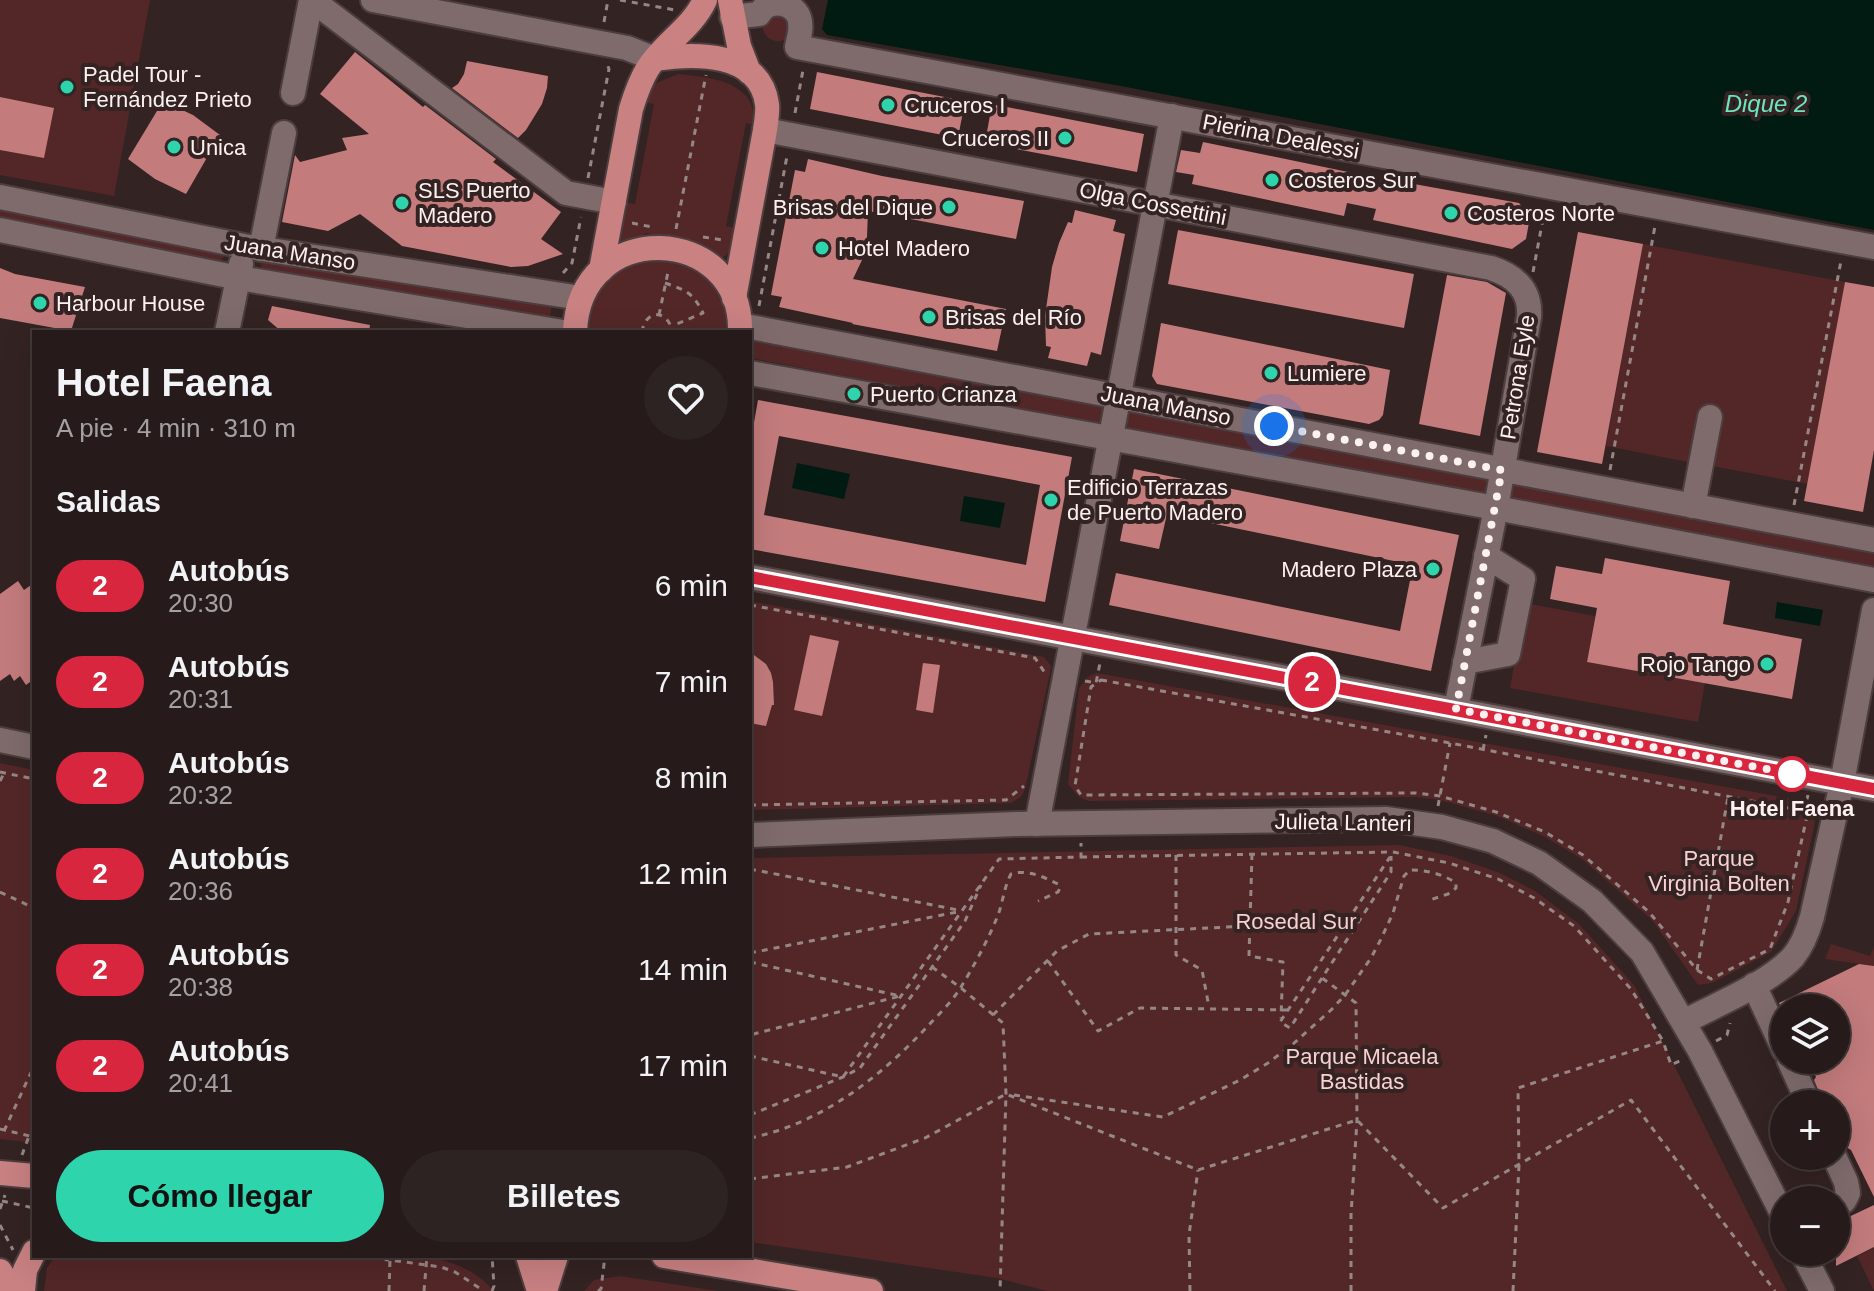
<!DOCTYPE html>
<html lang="es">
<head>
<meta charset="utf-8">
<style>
	body { margin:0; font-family:Arial,sans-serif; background:#2e2323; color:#f1f3f6; height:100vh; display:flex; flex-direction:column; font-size:30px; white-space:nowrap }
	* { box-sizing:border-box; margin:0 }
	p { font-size:26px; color:#a4a1a2 }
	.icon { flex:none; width:44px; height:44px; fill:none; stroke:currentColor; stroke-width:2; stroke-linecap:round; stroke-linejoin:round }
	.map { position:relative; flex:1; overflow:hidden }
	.panel { position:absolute; left:32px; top:330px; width:720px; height:928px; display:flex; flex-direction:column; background:#261a1a; border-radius:0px; box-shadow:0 8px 32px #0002,0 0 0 2px #423839 }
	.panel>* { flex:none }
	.badge { padding:0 16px; border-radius:26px; font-size:28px; line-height:52px }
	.fabs { position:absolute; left:1770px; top:994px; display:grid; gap:16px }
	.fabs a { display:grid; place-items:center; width:80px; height:80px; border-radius:50%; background:#261a1a; box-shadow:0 8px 32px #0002,0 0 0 2px #423839; font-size:40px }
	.you { position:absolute; width:40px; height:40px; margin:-20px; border:6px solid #fff; border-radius:50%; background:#1a73e8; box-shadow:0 0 0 12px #1a73e833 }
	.map>.badge { position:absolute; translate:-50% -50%; box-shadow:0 0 0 4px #fff }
	h2 { padding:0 24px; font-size:30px; line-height:72px }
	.round { display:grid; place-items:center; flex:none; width:84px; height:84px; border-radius:42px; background:#2e2323 }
	.head { display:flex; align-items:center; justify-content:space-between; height:136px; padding:0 24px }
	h1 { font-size:38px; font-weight:700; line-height:60px }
	.primary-button { display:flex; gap:16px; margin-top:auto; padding:16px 24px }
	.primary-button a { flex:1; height:92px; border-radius:48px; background:#2ed4ab; color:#111; font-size:32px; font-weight:700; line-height:92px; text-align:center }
	.primary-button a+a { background:#2e2323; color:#f1f3f6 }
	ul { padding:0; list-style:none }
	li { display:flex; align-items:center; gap:24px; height:96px; padding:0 24px }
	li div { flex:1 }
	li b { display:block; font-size:30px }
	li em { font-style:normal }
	li .badge { min-width:88px; font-weight:700; text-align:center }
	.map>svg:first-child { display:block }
	.green { fill:#532728 }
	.water { fill:#011a12 }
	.building { fill:#c37b7c; fill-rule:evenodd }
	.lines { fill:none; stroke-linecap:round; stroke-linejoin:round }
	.minor-casing { stroke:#4c3e3e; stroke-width:28 }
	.major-casing { stroke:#4c3e3e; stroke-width:28 }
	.path { stroke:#958786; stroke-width:3; stroke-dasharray:6 6; stroke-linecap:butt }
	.minor { stroke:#7f6b6b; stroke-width:24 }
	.major { stroke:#c98182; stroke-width:24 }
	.line-casing { stroke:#fff; stroke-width:18 }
	.line { stroke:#d7263d; stroke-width:12 }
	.walk { stroke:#fcf0f0; stroke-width:8; stroke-dasharray:0 14.4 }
	.poi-dot { fill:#2ed4ab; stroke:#332322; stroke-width:3 }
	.stop-dot { fill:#fff; stroke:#d7263d; stroke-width:4 }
	.labels { text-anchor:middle; stroke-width:8; stroke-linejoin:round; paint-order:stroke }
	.poi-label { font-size:22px; fill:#fcf0f0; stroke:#332322; text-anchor:start }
	.street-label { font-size:22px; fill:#fcf0f0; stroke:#332322 }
	.stop-label { font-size:22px; font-weight:bold; fill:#fcf0f0; stroke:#332322 }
	.park-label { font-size:22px; fill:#fbd0d0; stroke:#332322 }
	.water-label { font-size:24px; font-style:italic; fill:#6de4c0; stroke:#332322 }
</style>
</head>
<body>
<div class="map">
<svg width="1874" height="1291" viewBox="0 0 1874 1291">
	<rect width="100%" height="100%" fill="#332322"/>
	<g class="green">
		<polygon points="0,0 150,0 114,196 0,175"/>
		<path d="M788,12l2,25c-15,10 -29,1 -28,-17z"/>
		<path d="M678,74c25,3 56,4 71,26 4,7 5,17 7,25l-10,-2 -20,103 10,2c-3,15 -4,30 -22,32l-20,-17 -48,-10 -16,12 -9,-2 -4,-6 7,-35 11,2 19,-100 -11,-2 11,-18z"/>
		<polygon points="0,207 220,250 225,256 219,261 0,218"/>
		<polygon points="1643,244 1845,282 1808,484 1712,466 1722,414 1704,410 1693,463 1606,446"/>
		<polygon points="646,257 694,266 714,283 727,305 731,332 583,332 584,319 605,278"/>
		<polygon points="266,259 552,306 550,317 264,271 260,264"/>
		<polygon points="750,335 1874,548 1874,570 750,358"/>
		<polygon points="750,601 1044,657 1051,666 1050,673 1025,789 1021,797 1011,803 750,810"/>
		<polygon points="1525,603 1595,616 1587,662 1705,683 1698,722 1510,688"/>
		<path d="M1097,673l707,128c8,6 10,11 11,21l-19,89 -25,41 -59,31 -14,2 -46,-65 -70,-61 -39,-23 -46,-20 -57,-16 -24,-3 -328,4 -9,-4 -11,-13 11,-96 10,-12z"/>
		<polygon points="0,763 34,770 34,1143 0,1139"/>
		<polygon points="1399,845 1451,856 1500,873 1535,891 1579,924 1634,985 1787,1291 1047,1291 997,1278 750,1242 750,858"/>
		<polygon points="1831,944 1870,956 1874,947 1874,966 1825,959"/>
		<polygon points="1874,1248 1874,1291 1857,1256"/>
		<path d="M55,1256h369c24,4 54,14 69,35h-449l3,-23z"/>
		<polygon points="620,1276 718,1291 584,1291 594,1280"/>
	</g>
	<g class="water">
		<polygon points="828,0 1874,0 1874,230 1121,86 827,35 822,29"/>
		<polygon points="797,463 850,474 844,499 792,488"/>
		<polygon points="964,496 1005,503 1000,528 960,521"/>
		<polygon points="1777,602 1823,610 1820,626 1775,618"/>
	</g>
	<g class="building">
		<polygon points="355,52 423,107 425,105 496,159 493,162 561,212 541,239 563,254 528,266 511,267 402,246 360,214 328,231 282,222 295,155 300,162 347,150 342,138 369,134 320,94"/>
		<polygon points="467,61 548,76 547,88 542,104 526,130 518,138 452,88 458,84 464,74"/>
		<polygon points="817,72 965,101 958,138 810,109"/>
		<polygon points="0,97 54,108 44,158 0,150"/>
		<polygon points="163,101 193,115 220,135 186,194 155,179 128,159"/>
		<polygon points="992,104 1144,134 1137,172 985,143"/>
		<polygon points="1203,142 1353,173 1352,181 1380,187 1381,178 1519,203 1530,217 1526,239 1512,249 1373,220 1376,209 1347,203 1344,216 1192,184 1194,175 1176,172 1181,150 1200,153"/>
		<polygon points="808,159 882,176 1024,201 1016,239 868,211 867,237 862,260 853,279 1006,309 997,351 852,324 853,323 779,307 782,297 771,295 795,170 805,172"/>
		<polygon points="1075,210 1116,220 1113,231 1125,234 1101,355 1091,352 1087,366 1048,358 1051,347 1046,346 1045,316 1052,267 1059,243 1068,222 1072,223"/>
		<polygon points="1178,230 1414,274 1404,328 1168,284"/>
		<polygon points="1578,232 1643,244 1602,464 1537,452"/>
		<polygon points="0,268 15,274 85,287 71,331 0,318"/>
		<polygon points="1447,275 1487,282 1506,293 1480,436 1419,424"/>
		<polygon points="1845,282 1874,287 1874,450 1863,512 1804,501"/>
		<polygon points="272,306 370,325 369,332 282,332 268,320"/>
		<polygon points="1161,323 1390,370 1383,415 1379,420 1369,424 1157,384 1152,376"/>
		<path d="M758,400l314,57 -27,145 -295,-53v-104zM779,436l261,49 -14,80 -262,-50z"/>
		<polygon points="1134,469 1459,535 1431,671 1109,605 1116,573 1400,631 1413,565 1167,514 1159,549 1120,541"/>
		<polygon points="1605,558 1730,581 1723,624 1802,639 1792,699 1587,662 1597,608 1550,599 1556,566 1602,574"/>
		<polygon points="18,581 24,590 34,583 34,679 26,685 20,676 14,681 10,674 0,681 0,594"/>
		<polygon points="810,635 839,641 822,716 794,710"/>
		<polygon points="750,652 766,664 771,673 773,682 774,705 772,705 766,726 750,723"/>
		<polygon points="923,663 940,665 933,713 916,710"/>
		<polygon points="1859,964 1874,966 1874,1197 1851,1150 1838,1142 1836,1138 1836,1104 1824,1104 1814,1080 1816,1077 1808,1060 1836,1060 1836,1008 1781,1008 1779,1003"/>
		<polygon points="1874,1205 1874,1247 1836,1266 1836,1223"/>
	</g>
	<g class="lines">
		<g class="minor-casing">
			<g id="minor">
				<polyline points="312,0 566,193 614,202"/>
				<polyline points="373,0 627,48 655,59"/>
				<path d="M732,17l27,-3c8,-14 30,-14 39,1 5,11 1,21 -1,32l1077,200"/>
				<polyline points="293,93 311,0"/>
				<path d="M765,130l726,138c24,8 40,22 38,49l-33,191 -40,201"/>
				<polyline points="0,197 244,246 581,298"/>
				<polyline points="0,230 239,278 563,332"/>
				<polyline points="261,249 284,133"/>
				<polyline points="740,325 1874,540"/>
				<polyline points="227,332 241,264"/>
				<polyline points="750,373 1496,508 1874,580"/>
				<polyline points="1693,506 1710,417"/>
				<polyline points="750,577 1874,789"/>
				<polyline points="1465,662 1508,654 1523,579 1486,556"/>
				<polyline points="0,740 34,747"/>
				<polyline points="1037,824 1172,116"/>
				<polyline points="750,835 1016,824 1386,819 1442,827 1493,841 1539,863 1592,901 1642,952 1700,1051 1784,1217"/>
				<polyline points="1754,985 1784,1050"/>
				<path d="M1684,1022c33,-18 84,-38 109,-65 10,-12 15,-26 19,-40l30,-134 32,-173"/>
				<polyline points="1789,1060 1809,1104"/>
				<polyline points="1834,1156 1846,1182 1848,1193 1844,1201 1836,1205"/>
				<polyline points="1802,1252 1822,1291"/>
			</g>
		</g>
		<g class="major-casing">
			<g id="major">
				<polyline points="730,0 739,46 749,72"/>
				<path d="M655,59c39,-6 105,-8 112,45 1,8 -1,18 -2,26l-31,168"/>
				<path d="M601,270l30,-161c4,-13 9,-28 17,-41 16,-25 44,-40 57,-68"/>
				<path d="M575,332c4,-116 168,-108 165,0"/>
				<polyline points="0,1173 34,1176"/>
				<polyline points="528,1256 539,1291"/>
				<polyline points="664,1256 871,1291"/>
				<polyline points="0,1271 13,1291"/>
				<polyline points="23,1291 25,1270 34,1252"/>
				<polyline points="545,1291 556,1256"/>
			</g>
		</g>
		<g class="path">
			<polyline points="620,0 675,10"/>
			<polyline points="604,22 608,0"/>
			<polyline points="795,113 803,70"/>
			<polyline points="588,178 609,69 607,64"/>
			<polyline points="632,223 652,227"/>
			<polyline points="676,229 706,75"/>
			<polyline points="703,237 723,240"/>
			<polyline points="1533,272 1545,208"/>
			<polyline points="563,273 572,263 581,217"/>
			<path d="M665,283c21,7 28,10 38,30l-31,13"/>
			<polyline points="759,306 787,156"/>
			<polyline points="659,315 668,272"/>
			<path d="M642,332c3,-23 27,-23 30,0"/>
			<polyline points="1610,470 1655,226"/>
			<polyline points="1794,505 1841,261"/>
			<polyline points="750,605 1035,658 1045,673"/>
			<polygon points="1101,680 1450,743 1804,811 1807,816 1788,902 1770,949 1711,979 1697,970 1649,912 1583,855 1545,832 1496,812 1440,796 1416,793 1081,795 1075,786 1091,687"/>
			<polyline points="1085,681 1096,683 1100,663"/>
			<polyline points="1483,750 1486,735"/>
			<polyline points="0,772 34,779"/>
			<polyline points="0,781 4,773"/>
			<polyline points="750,805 1006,800 1024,786"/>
			<polyline points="1438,806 1450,743"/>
			<polyline points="1804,811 1808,795"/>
			<polyline points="1252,854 1249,956 1283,962 1281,1018"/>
			<polyline points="1176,855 1176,955 1202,970 1209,1007"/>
			<polyline points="1081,857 1393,852 1449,863 1498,879 1534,898 1574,926 1631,989 1663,1041"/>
			<polyline points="750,869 958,910"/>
			<polyline points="0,892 34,908"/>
			<polyline points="750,953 962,911"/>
			<polyline points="1048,961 1098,1031 1140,1008 1289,1010"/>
			<polyline points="750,962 900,996 750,1035"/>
			<polyline points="932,967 961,988 1003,1023 1006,1094 1000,1291"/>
			<polyline points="1697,970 1728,797"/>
			<polyline points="1322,978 1290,1028 1280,1022 1390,857"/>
			<polyline points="993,1015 1057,951 1089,934 1347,921"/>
			<polyline points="1716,1041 1727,1035 1730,1023"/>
			<polyline points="750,1056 843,1077 999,859 1081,857 1081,843"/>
			<path d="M1014,1095l149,22 77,-37 28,-17 25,-19 38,-34 14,-15 26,-37 10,-19 12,-26 11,-37 6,-6c16,0 33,4 46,13v5l-8,6 -21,7"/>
			<polyline points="750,1115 843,1077 860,1068 965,921 981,885"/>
			<polyline points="0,1129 34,1137"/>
			<polyline points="4,1131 34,1066"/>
			<path d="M750,1138c69,-14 127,-58 175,-109 12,-13 27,-27 36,-42 13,-21 28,-49 37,-72 5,-13 6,-28 13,-41 16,-5 33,3 47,10l2,4 -2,4 -20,9"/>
			<polyline points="22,1155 29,1136"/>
			<polyline points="750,1179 847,1167 925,1138 1006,1094 1198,1170 1357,1120 1443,1208 1631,1100 1775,1291"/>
			<polyline points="2,1201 34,1208"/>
			<polyline points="0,1209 5,1195"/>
			<polyline points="0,1225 13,1250"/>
			<polyline points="361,1256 389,1260"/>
			<polyline points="389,1291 390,1260 441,1267 455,1272 484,1291"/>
			<polyline points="424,1291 427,1256"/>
			<polyline points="492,1291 494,1286 492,1256"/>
			<polyline points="598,1291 601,1289 605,1256"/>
			<polyline points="1190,1291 1189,1235 1198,1170"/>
			<polyline points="1351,1291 1351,1215 1357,1120 1356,1003 1322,978 1391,872 1391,856"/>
			<polyline points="1513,1291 1519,1165 1518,1088 1663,1041 1671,1065 1682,1060"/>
		</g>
		<use href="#minor" class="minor"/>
		<use href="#major" class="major"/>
	</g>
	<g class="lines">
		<g class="line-casing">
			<polyline id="line" points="750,577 1874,789"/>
		</g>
		<use href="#line" class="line"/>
		<polyline class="walk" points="1274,426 1502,470 1456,709 1792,774"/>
	</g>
	<g class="poi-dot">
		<circle cx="67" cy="87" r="8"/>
		<circle cx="888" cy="105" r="8"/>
		<circle cx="1065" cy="138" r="8"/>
		<circle cx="174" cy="147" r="8"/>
		<circle cx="1272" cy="180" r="8"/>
		<circle cx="402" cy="203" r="8"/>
		<circle cx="949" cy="207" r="8"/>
		<circle cx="1451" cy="213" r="8"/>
		<circle cx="822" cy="248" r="8"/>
		<circle cx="40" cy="303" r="8"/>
		<circle cx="929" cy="317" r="8"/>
		<circle cx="1271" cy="373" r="8"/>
		<circle cx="854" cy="394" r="8"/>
		<circle cx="1051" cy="500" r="8"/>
		<circle cx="1433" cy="569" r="8"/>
		<circle cx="1767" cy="664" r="8"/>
	</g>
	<circle class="stop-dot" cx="1792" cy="774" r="16"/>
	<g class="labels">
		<g class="poi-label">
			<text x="83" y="82">Padel Tour -<tspan x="83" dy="25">Fernández Prieto</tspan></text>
			<text x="904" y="113">Cruceros I</text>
			<text x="1049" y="146" text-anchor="end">Cruceros II</text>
			<text x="190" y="155">Unica</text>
			<text x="1288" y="188">Costeros Sur</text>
			<text x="418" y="198">SLS Puerto<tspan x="418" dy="25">Madero</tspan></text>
			<text x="933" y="215" text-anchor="end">Brisas del Dique</text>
			<text x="1467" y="221">Costeros Norte</text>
			<text x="838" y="256">Hotel Madero</text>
			<text x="56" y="311">Harbour House</text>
			<text x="945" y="325">Brisas del Río</text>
			<text x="1287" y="381">Lumiere</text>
			<text x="870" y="402">Puerto Crianza</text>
			<text x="1067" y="495">Edificio Terrazas<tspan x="1067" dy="25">de Puerto Madero</tspan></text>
			<text x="1417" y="577" text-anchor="end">Madero Plaza</text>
			<text x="1751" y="672" text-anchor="end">Rojo Tango</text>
		</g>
		<g class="street-label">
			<text transform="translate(1281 136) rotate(11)" y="8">Pierina Dealessi</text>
			<text transform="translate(1153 203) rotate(11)" y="8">Olga Cossettini</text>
			<text transform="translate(290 252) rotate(9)" y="8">Juana Manso</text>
			<text transform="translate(1517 377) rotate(-81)" y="8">Petrona Eyle</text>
			<text transform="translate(1166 405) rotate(11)" y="8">Juana Manso</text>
			<text transform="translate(1343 822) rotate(1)" y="8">Julieta Lanteri</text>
		</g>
		<g class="stop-label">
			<text x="1792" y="816">Hotel Faena</text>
		</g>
		<g class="park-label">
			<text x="1719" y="866">Parque<tspan x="1719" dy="25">Virginia Bolten</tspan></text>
			<text x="1296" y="929">Rosedal Sur</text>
			<text x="1362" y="1064">Parque Micaela<tspan x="1362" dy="25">Bastidas</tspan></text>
		</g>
		<g class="water-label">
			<text x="1766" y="112">Dique 2</text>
		</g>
	</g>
</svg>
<div class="fabs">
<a><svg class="icon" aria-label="layers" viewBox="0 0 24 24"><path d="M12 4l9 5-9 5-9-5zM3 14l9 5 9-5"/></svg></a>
<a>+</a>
<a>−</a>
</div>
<div class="you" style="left:1274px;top:426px"></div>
<b class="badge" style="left:1312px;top:682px;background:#d7263d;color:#fff">2</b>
<section class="panel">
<div class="head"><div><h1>Hotel Faena</h1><p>A pie · 4 min · 310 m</p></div><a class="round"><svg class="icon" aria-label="heart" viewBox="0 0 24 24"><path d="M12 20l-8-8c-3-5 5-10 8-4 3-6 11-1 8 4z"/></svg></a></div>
<h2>Salidas</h2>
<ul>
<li><span class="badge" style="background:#d7263d;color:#fff">2</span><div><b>Autobús</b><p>20:30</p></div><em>6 min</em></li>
<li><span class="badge" style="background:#d7263d;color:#fff">2</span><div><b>Autobús</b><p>20:31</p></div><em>7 min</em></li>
<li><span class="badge" style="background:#d7263d;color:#fff">2</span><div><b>Autobús</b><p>20:32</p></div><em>8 min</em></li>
<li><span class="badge" style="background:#d7263d;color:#fff">2</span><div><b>Autobús</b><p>20:36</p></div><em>12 min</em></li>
<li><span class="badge" style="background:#d7263d;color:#fff">2</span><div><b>Autobús</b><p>20:38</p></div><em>14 min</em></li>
<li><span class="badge" style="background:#d7263d;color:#fff">2</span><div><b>Autobús</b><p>20:41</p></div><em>17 min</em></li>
</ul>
<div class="primary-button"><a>Cómo llegar</a><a>Billetes</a></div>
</section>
</div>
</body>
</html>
